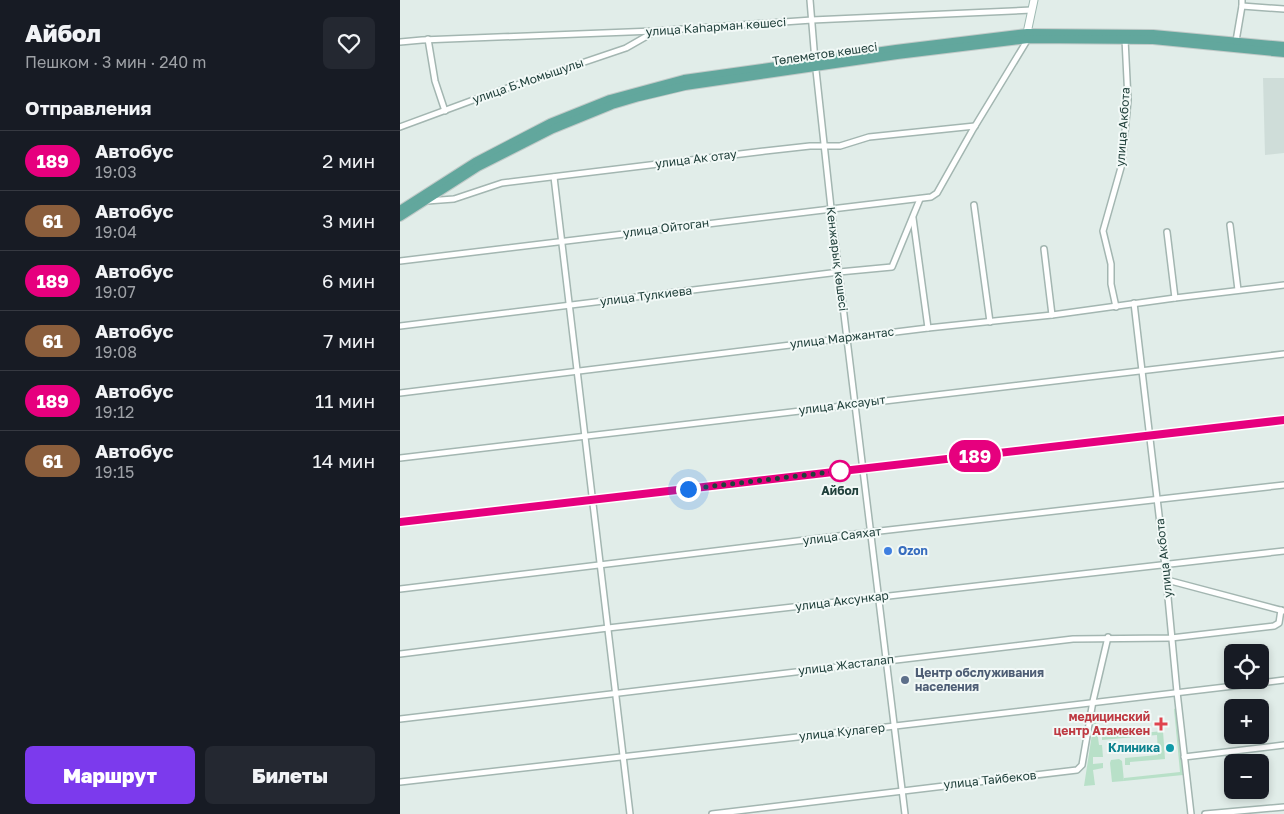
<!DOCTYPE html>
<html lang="ru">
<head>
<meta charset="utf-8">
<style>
	body { margin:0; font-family:"Golos Text",sans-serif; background:#242831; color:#f1f3f6; height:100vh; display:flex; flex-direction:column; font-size:19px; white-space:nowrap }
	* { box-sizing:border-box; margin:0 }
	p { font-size:16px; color:#9ea1a6 }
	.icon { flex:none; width:28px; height:28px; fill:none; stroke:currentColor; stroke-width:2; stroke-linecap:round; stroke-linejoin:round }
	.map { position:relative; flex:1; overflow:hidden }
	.drawer { display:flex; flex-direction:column; background:#171b24; width:400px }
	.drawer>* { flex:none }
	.badge { padding:0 10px; border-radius:16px; font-size:18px; line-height:32px }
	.fabs { position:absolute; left:824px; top:644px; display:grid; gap:10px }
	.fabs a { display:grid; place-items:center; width:45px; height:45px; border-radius:8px; background:#171b24; box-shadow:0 2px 8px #0003; font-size:25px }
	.you { position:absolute; width:25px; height:25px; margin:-12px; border:4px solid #fff; border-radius:50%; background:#1a73e8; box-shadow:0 0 0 8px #1a73e833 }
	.map>.badge { position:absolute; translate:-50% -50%; box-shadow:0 0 0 2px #fff }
	h2 { padding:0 25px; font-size:19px; line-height:45px }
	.round { display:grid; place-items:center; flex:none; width:52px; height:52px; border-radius:8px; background:#242831 }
	.head { display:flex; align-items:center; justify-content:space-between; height:85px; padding:0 25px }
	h1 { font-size:24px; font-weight:800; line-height:38px }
	.action { display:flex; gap:10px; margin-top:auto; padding:10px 25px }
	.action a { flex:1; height:58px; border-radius:8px; background:#7c3aed; color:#fff; font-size:20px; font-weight:800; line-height:58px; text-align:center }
	.action a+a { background:#242831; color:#f1f3f6 }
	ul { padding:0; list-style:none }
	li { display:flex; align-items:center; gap:15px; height:60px; padding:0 25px; border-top:1px solid #363941 }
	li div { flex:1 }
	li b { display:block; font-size:19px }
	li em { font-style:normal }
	li .badge { min-width:55px; font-weight:700; text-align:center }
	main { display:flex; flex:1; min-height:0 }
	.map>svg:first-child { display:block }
	.built { fill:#cfddd9 }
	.green { fill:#b8e0c8 }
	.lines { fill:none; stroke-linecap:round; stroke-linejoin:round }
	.street-casing { stroke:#a3b6b1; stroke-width:8 }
	.secondary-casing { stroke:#9fbab3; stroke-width:9 }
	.primary-casing { stroke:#c1cac8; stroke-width:10 }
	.street { stroke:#fff; stroke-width:5 }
	.secondary { stroke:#fff; stroke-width:7 }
	.primary { stroke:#62a79d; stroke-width:8 }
	.line-casing { stroke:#fff; stroke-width:11 }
	.line { stroke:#e6007e; stroke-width:8 }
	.walk { stroke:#20403b; stroke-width:5; stroke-dasharray:0 9 }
	.stop-dot { fill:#fff; stroke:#e6007e; stroke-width:2.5 }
	.shop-dot { fill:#3f7fe0; stroke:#f2f9f7; stroke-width:2 }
	.service-dot { fill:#5c6f8a; stroke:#f2f9f7; stroke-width:2 }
	.health-dot { fill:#e0444e; stroke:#f2f9f7; stroke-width:2 }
	.culture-dot { fill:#0f9aa8; stroke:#f2f9f7; stroke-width:2 }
	.labels { text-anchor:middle; stroke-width:4; stroke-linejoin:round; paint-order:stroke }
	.street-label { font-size:12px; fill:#20403b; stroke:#f2f9f7 }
	.stop-label { font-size:12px; font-weight:bold; fill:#20403b; stroke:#f2f9f7 }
	.shop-label { font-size:12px; font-weight:bold; fill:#366cbe; stroke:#f2f9f7; text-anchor:start }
	.service-label { font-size:12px; font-weight:bold; fill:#4e5e75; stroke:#f2f9f7; text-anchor:start }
	.health-label { font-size:12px; font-weight:bold; fill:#be3a42; stroke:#f2f9f7; text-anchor:end }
	.culture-label { font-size:12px; font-weight:bold; fill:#0d838f; stroke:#f2f9f7; text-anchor:end }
</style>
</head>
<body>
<main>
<section class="drawer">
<div class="head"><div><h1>Айбол</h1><p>Пешком · 3 мин · 240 m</p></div><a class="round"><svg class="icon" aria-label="heart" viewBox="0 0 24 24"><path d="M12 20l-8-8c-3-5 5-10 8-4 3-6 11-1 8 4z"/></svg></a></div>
<h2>Отправления</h2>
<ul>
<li><span class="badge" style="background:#e6007e;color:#fff">189</span><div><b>Автобус</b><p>19:03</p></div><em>2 мин</em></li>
<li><span class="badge" style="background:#8b5e3c;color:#fff">61</span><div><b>Автобус</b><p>19:04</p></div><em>3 мин</em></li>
<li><span class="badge" style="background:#e6007e;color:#fff">189</span><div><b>Автобус</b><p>19:07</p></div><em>6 мин</em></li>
<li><span class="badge" style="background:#8b5e3c;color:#fff">61</span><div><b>Автобус</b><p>19:08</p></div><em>7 мин</em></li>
<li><span class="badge" style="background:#e6007e;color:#fff">189</span><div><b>Автобус</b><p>19:12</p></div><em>11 мин</em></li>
<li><span class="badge" style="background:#8b5e3c;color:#fff">61</span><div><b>Автобус</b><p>19:15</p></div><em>14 мин</em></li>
</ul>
<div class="action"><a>Маршрут</a><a>Билеты</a></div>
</section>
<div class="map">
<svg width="884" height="814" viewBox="0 0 884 814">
	<rect width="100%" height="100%" fill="#e1ede9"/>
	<polygon class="built" points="863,78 884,78 884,153 865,155"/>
	<g class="green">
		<polygon points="776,708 783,775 724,781 724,778 780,772 774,709"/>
		<polygon points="695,715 699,745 702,745 703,757 693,757 693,764 703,763 703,768 693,770 695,785 684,786"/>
		<polygon points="763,731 765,759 730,762 730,765 725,765 725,758 758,755 757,735 702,740 702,737"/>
		<polygon points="719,759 722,761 724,781 712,782 710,763 711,760"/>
	</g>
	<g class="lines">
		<g class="street-casing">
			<g id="street">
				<polyline points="410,0 415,61 431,208 505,814"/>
				<polyline points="842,6 884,9"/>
				<polyline points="28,39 35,81 45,111"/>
				<polyline points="836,41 842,6 842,0"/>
				<polyline points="0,42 22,40 254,31 412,20 632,10"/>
				<polyline points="0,127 84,96 226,48 254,32"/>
				<polyline points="154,177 230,814"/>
				<polyline points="27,201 54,199 102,183 365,151 410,146 440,146 469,137 575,126"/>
				<polyline points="574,205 590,322"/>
				<polyline points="513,218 528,328"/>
				<polyline points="830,225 838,290"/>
				<polyline points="767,232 775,298"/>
				<polyline points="644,249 652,315"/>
				<polyline points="0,261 531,197 537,193 572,131 628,39"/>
				<polyline points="734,303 765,566 777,692 791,814"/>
				<polyline points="716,307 711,284 711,264 703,231 722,164 728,100 725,39"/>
				<polyline points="0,326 439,272 492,267 520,199"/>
				<polyline points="0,393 528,328 652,315 775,298 884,285"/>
				<polyline points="0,458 884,354"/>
				<polyline points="0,522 884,420"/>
				<polyline points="767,580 884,611"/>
				<polyline points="0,589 471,532 884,485"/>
				<polyline points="0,654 208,628 884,551"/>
				<polyline points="0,719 673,639 771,638 874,626 879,623 881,610"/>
				<polyline points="784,757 884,745"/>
				<polyline points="0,782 495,726 884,680"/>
				<polyline points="312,814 677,770 682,765 693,701 708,637"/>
				<polyline points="805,814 884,807"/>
			</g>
		</g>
		<g class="secondary-casing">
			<polyline id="secondary" points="627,33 634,0"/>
		</g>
		<g class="primary-casing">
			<g id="primary">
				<polyline points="0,210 75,162 150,123 210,99 284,79 496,49 627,33 753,34 884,46"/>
				<polyline points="0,217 78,167 153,129 212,105 239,97 285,86 497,55 628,39 753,40 884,53"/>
			</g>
		</g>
		<use href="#street" class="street"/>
		<use href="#secondary" class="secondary"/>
		<use href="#primary" class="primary"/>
	</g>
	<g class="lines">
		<g class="line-casing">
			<polyline id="line" points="0,522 884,420"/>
		</g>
		<use href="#line" class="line"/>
		<polyline class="walk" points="288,489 440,471"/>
	</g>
	<circle class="stop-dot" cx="440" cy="471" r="10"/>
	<circle class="shop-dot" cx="488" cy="551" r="5"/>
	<circle class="service-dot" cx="505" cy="680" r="5"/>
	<path class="health-dot" d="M758.5 716.5h5v5h5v5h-5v5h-5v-5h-5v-5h5z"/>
	<circle class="culture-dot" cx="770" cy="748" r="5"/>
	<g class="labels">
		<g class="street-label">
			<text transform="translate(316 27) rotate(-4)" y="4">улица Каһарман көшесі</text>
			<text transform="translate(425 54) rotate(-8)" y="4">Төлеметов көшесі</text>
			<text transform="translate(128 81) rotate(-19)" y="4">улица Б.Момышулы</text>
			<text transform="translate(723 127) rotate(-86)" y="4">улица Акбота</text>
			<text transform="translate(296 159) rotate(-7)" y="4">улица Ак отау</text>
			<text transform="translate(266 228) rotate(-7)" y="4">улица Ойтоган</text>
			<text transform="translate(437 259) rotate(83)" y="4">Кенжарық көшесі</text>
			<text transform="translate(246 296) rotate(-7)" y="4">улица Тулкиева</text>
			<text transform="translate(442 338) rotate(-7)" y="4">улица Маржантас</text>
			<text transform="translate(442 405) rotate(-7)" y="4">улица Аксауыт</text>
			<text transform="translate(442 536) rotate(-7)" y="4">улица Саяхат</text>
			<text transform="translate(764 558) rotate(-96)" y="4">улица Акбота</text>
			<text transform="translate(442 601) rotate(-7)" y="4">улица Аксункар</text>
			<text transform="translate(446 665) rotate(-7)" y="4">улица Жасталап</text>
			<text transform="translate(442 732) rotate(-6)" y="4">улица Кулагер</text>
			<text transform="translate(590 780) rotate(-6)" y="4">улица Тайбеков</text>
		</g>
		<g class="stop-label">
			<text x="440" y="495">Айбол</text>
		</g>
		<g class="shop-label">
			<text x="498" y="555">Ozon</text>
		</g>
		<g class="service-label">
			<text x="515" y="677">Центр обслуживания<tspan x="515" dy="14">населения</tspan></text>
		</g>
		<g class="health-label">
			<text x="750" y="721">медицинский<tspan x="750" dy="14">центр Атамекен</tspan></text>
		</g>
		<g class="culture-label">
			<text x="760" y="752">Клиника</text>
		</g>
	</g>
</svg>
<div class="fabs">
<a><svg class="icon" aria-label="locate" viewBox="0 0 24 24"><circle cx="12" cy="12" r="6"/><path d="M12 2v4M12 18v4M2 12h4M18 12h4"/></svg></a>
<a>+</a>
<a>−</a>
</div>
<div class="you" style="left:288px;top:489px"></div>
<b class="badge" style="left:575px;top:456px;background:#e6007e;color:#fff">189</b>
</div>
</main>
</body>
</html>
